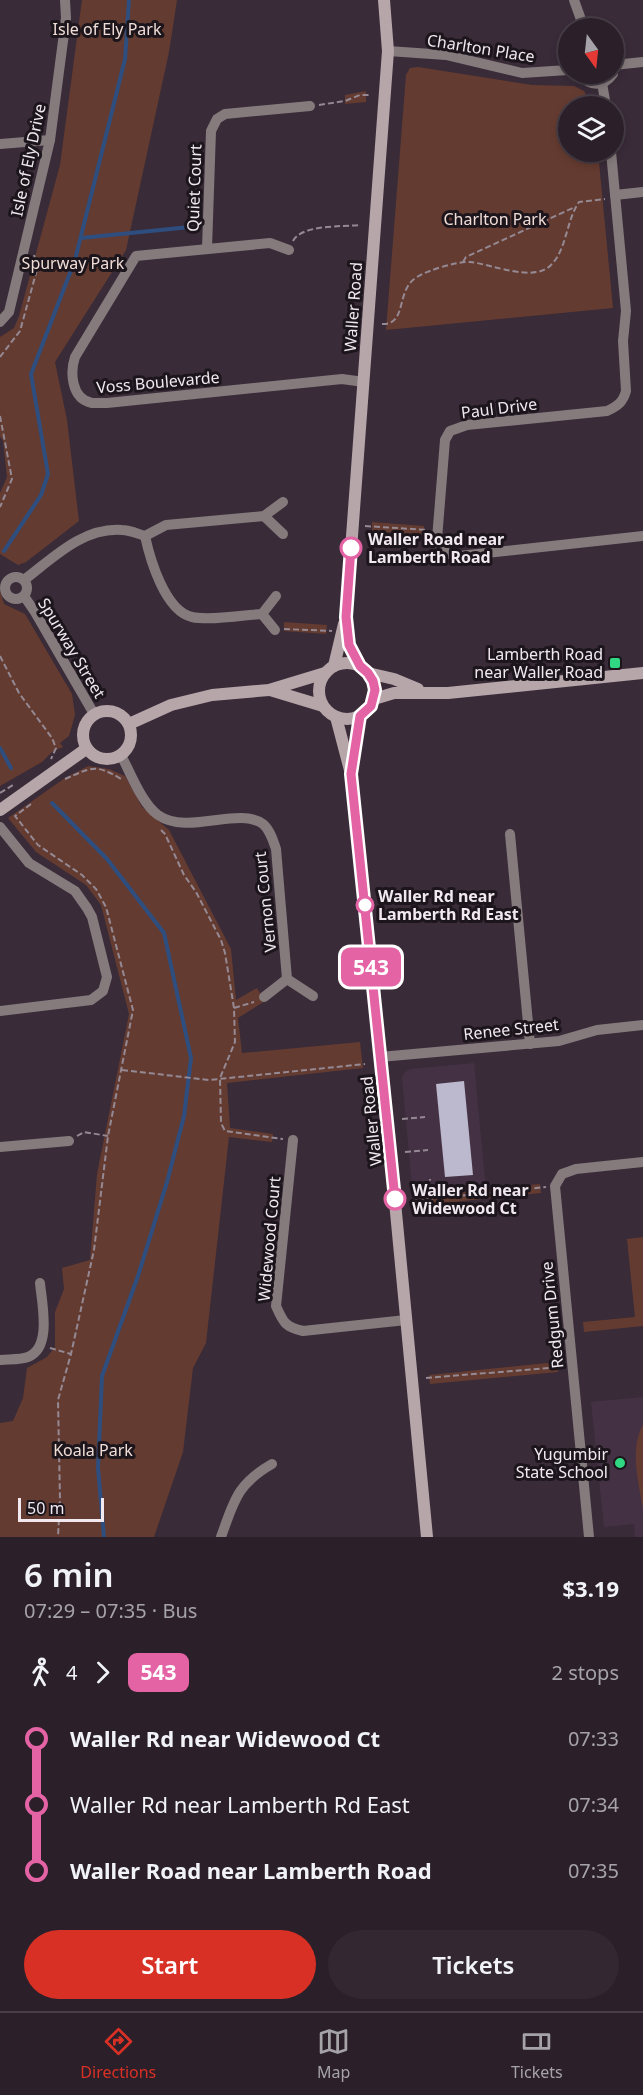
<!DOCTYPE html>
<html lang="en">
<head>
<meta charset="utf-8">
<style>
	body { margin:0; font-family:"Noto Sans",sans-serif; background:#332832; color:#f1f3f6; height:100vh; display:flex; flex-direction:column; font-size:22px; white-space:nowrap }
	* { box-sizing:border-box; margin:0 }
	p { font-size:20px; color:#a6a3a8 }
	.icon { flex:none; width:33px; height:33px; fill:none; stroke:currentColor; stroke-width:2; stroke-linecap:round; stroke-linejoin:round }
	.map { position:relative; height:1537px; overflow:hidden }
	.sheet { display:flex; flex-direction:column; background:#2b202a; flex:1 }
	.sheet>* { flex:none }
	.badge { padding:0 12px; border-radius:9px; font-size:21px; line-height:39px }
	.needle { width:39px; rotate:165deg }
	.tools { position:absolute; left:558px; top:18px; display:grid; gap:12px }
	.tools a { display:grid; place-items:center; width:66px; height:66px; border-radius:50%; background:#2b202a; box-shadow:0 3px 9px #0003,0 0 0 2px #473e47; font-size:30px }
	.scale { position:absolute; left:18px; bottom:15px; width:86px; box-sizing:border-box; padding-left:6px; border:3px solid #f1e8f0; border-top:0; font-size:16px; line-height:21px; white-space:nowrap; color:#f1e8f0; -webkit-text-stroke:4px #1c161c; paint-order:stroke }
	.map>.badge { position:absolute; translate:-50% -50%; box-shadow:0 0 0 3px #fff }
	.legs { display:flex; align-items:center; gap:9px; height:66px; padding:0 24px; font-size:20px }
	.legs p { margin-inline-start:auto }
	.overview { display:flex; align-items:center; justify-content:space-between; height:102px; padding:0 24px }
	h1 { font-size:33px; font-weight:600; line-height:45px }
	.button { display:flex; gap:12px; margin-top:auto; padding:12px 24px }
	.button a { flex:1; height:69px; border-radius:36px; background:#d93025; color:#fff; font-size:24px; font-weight:600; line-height:69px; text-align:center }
	.button a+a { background:#332832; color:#f1f3f6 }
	ul { padding:0 24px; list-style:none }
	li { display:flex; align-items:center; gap:21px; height:66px; font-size:22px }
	li i { display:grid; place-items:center; width:9px; height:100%; margin:0 8px; background:currentColor }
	li i::after { content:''; width:15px; height:15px; margin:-8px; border:4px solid; border-radius:50%; background:#2b202a }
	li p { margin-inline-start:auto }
	li:first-child i { background:linear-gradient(#0000 50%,currentColor 0) }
	li:last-child i { background:linear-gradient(currentColor 50%,#0000 0) }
	.tab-bar { display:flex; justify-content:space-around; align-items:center; height:84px; border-top:2px solid #473e47; background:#2b202a; font-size:16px; color:#a6a3a8 }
	.tab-bar a { display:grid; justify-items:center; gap:3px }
	.tab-bar .current { color:#d93025 }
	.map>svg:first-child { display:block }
	.built { fill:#443244 }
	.green { fill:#643b30 }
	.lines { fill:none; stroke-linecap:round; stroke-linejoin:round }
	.stream { stroke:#2e4e7f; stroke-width:4 }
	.building { fill:#bcb8cd }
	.path { stroke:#958994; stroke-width:2; stroke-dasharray:6 3; stroke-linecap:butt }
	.street { stroke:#857b7d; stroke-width:10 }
	.secondary { stroke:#b6a5a9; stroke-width:12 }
	.line-1-casing { stroke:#fff; stroke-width:14 }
	.line-1 { stroke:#e463a4; stroke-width:9 }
	.stop-1-dot { fill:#fff; stroke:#e463a4; stroke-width:3 }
	.poi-dot { fill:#30d883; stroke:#1c161c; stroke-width:2 }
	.labels { text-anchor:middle; stroke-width:6; stroke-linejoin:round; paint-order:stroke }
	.park-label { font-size:16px; fill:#f1ddd7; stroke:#1c161c }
	.street-label { font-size:16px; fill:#f1e8f0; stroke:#1c161c }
	.stop-label { font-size:16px; font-weight:bold; fill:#f1e8f0; stroke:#1c161c; text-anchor:start }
	.poi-label { font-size:16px; fill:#f1e8f0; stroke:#1c161c; text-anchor:end }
</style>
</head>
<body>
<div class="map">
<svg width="643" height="1537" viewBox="0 0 643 1537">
	<rect width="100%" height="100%" fill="#392b38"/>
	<g class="built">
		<polygon points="474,1063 486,1190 413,1197 402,1078 404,1073 410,1069"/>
		<polygon points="643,1397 643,1537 635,1537 634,1524 604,1527 591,1402"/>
	</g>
	<g class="green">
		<polygon points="82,0 177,0 169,52 126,250 55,362 67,420 79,521 26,562 18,565 0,554 0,493 7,477 3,440 0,437 0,337 14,328 19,316 60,165"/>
		<polygon points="418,67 532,85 574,86 584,91 592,106 568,106 568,152 598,152 613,308 386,330 406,75 410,68"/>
		<polygon points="366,91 366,102 345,104 345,95"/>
		<polygon points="372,522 424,526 424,535 372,531"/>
		<polygon points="0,591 4,604 25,614 72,694 75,715 69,736 60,743 63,747 52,752 42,762 0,786"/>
		<polygon points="284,622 327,625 326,634 284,631"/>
		<polygon points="88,766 109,769 125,776 142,807 169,830 231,949 236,1000 257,988 265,1001 238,1018 242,1053 360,1042 363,1068 227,1083 230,1128 273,1134 272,1142 229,1137 206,1343 193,1368 183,1452 154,1537 0,1537 0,1423 13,1421 23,1398 27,1368 47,1357 55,1347 55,1312 64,1289 62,1268 90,1260 97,1174 129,1014 101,905 86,885 36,852 8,818 65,778"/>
		<polygon points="540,1184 541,1193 414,1206 413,1197"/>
		<polygon points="643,1237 643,1326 584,1332 583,1322 635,1317 627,1239"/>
		<polygon points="557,1362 558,1372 430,1384 429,1375"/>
		<path d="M643,1425v84c-4,-26 -14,-60 0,-84z"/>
	</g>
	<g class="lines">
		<g class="stream">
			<polyline points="81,238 190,227"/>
			<polyline points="4,551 41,495 48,474 31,374 75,260 125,59 129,0"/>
			<polyline points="0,748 11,768"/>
			<polyline points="52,803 107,859 164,933 191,1058 184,1116 167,1182 138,1276 102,1376 98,1468 104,1537"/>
		</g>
	</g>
	<polygon class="building" points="464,1081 473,1175 445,1177 436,1084"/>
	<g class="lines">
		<g class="path">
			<polyline points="319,105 345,101 360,95 370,95"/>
			<path d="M293,241c9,-17 50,-14 67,-16"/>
			<polyline points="463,262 466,257 575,207"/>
			<path d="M382,324c26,1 13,-34 35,-47 11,-7 41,-16 53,-15 21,2 64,21 81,3 16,-16 15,-44 28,-63l26,-3"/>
			<polyline points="0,357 20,331 38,266 34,255"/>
			<polyline points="0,416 12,479 0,507"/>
			<polyline points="365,526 428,530"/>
			<polyline points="284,629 332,631"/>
			<polyline points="0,656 19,693 52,738 56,748 51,759"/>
			<path d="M65,779c26,-11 30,-16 56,0"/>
			<polyline points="0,793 13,785"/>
			<polyline points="31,804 15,816 38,845 82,875 96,889 106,907 133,1010 108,1136 94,1250 71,1354 58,1400 60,1499 58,1537"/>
			<polyline points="161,830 165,834 184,875 196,892 221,940 225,953 234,1008 235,1042 220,1078 221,1123 225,1131 283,1139"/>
			<polyline points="234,1008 254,1002"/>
			<polyline points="122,1070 209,1080 365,1064"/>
			<polyline points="402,1119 425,1117"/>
			<polyline points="77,1136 84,1132 108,1136"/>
			<polyline points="405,1152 428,1150"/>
			<polyline points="409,1201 546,1187"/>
			<path d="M415,1201c3,-9 6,-15 15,-18v-4"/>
			<polyline points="50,1348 71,1354"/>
			<polyline points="426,1378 561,1367"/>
		</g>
		<g class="street">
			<polyline points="574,0 584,28"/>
			<polyline points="388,51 446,55 522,73 568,70"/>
			<polyline points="614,65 643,62"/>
			<path d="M580,74c9,13 24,13 33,0"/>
			<polyline points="602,83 606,106"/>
			<polyline points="0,144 50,140"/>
			<path d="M611,152l15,159 -3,30 3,50c-3,11 -8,15 -19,20l-140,14 -17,6 -5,9 -8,99c3,12 10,16 22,17l184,-20"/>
			<polyline points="615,195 643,192"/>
			<polyline points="207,248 211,131 217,119 225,114 310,106"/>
			<path d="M289,250l-19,-7 -134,13 -61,101c-5,15 -4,42 17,46 4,0 10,0 15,0l235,-24 22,3"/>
			<polyline points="0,322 9,312 50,140 66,18 65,0"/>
			<polyline points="264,516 283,534"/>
			<path d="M145,536c5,23 20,75 47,81 18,4 51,-2 70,-3"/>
			<circle cx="16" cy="588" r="11"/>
			<path d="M24,580c29,-22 59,-53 98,-50 8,0 16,4 23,6l21,-11 98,-9 19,-14"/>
			<polyline points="24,596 35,612 94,714"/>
			<polyline points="275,630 262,614 276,596"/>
			<path d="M121,755c9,17 21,49 37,60 30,21 80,-9 105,9 7,6 10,16 13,25l11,130"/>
			<polyline points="0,827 29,863 75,891 87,908 92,917 107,977 103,991 91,1000 0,1011"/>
			<polyline points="510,834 530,1044"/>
			<polyline points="264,997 287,979 313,996"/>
			<polyline points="380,1057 559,1041 597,1030 643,1025"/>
			<path d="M293,1140l-17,166c7,16 9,21 27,25l103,-11"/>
			<polyline points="0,1147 69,1141"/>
			<path d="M0,1360c8,-1 20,0 28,-3 24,-9 14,-53 12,-74"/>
			<path d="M221,1537c13,-36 16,-53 51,-73"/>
			<polyline points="589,1537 555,1186 562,1174 576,1169 643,1162"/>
		</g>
		<g class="secondary">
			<circle cx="347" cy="691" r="28"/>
			<polyline points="334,666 344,624"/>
			<polyline points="360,666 349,645 346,617 388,51 384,0"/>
			<polyline points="368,673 394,679 418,689"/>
			<polyline points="270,690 323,706"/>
			<polyline points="374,699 394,693 448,693 643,673"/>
			<circle cx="107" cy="735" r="24"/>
			<polyline points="336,717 351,774 395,1202 427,1537"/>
			<polyline points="129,724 171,705 212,695 269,690 325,673"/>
			<polyline points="352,767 360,715"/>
			<polyline points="0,810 86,749"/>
		</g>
	</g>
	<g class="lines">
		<g class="line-1-casing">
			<polyline id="line-1" points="351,548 346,617 349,645 360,666 368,673 373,681 375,690 371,706 360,716 351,774 395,1199"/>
		</g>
		<use href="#line-1" class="line-1"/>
	</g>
	<g class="stop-1-dot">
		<circle cx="351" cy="548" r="10"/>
		<circle cx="365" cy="905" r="8"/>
		<circle cx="395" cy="1199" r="10"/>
	</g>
	<g class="poi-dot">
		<rect x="609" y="657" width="12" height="12" rx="3"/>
		<circle cx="620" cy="1463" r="6"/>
	</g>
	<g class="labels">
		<g class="park-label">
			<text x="107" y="35">Isle of Ely Park</text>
			<text x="495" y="225">Charlton Park</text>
			<text x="73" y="269">Spurway Park</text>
			<text x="93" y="1456">Koala Park</text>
		</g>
		<g class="street-label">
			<text transform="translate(481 48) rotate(9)" y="6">Charlton Place</text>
			<text transform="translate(28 160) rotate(-78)" y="6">Isle of Ely Drive</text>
			<text transform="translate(194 188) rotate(-88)" y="6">Quiet Court</text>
			<text transform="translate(353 307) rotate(-86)" y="6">Waller Road</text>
			<text transform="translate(158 382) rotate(-5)" y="6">Voss Boulevarde</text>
			<text transform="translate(499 408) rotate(-7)" y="6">Paul Drive</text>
			<text transform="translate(72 648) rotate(59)" y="6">Spurway Street</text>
			<text transform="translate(265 902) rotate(-96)" y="6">Vernon Court</text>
			<text transform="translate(511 1029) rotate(-6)" y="6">Renee Street</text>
			<text transform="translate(371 1121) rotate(-96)" y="6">Waller Road</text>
			<text transform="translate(269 1239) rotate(-85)" y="6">Widewood Court</text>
			<text transform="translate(552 1315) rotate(-96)" y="6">Redgum Drive</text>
		</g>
		<g class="stop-label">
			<text x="368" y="545">Waller Road near<tspan x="368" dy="18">Lamberth Road</tspan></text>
			<text x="378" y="902">Waller Rd near<tspan x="378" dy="18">Lamberth Rd East</tspan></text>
			<text x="412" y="1196">Waller Rd near<tspan x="412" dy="18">Widewood Ct</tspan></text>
		</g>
		<g class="poi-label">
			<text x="603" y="660">Lamberth Road<tspan x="603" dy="18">near Waller Road</tspan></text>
			<text x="608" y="1460">Yugumbir<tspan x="608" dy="18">State School</tspan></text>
		</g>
	</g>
</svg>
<div class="tools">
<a><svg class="needle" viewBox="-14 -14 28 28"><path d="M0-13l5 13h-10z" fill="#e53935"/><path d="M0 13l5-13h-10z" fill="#a6a3a8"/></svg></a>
<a><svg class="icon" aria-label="layers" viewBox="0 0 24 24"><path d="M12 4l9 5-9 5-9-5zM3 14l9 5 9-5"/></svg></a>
</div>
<div class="scale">50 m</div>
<b class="badge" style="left:371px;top:967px;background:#e463a4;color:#fff">543</b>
</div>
<section class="sheet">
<div class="overview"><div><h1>6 min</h1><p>07:29 – 07:35 · Bus</p></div><b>$3.19</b></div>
<div class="legs"><svg class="icon" aria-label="walk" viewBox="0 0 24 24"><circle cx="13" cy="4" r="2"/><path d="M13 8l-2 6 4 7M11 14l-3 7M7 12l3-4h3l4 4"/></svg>4<svg class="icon" aria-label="forward" viewBox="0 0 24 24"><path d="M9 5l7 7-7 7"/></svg><b class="badge" style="background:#e463a4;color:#fff">543</b><p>2 stops</p></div>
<ul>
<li><i style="color:#e463a4"></i><b>Waller Rd near Widewood Ct</b><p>07:33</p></li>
<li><i style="color:#e463a4"></i><span>Waller Rd near Lamberth Rd East</span><p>07:34</p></li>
<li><i style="color:#e463a4"></i><b>Waller Road near Lamberth Road</b><p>07:35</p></li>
</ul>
<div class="button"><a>Start</a><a>Tickets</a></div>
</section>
<nav class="tab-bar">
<a class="current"><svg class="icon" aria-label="directions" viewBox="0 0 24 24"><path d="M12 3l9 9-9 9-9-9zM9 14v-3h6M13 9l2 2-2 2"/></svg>Directions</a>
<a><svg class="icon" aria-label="map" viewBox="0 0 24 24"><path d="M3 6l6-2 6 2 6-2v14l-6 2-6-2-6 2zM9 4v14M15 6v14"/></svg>Map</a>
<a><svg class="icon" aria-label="tickets" viewBox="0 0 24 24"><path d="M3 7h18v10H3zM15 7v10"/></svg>Tickets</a>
</nav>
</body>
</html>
